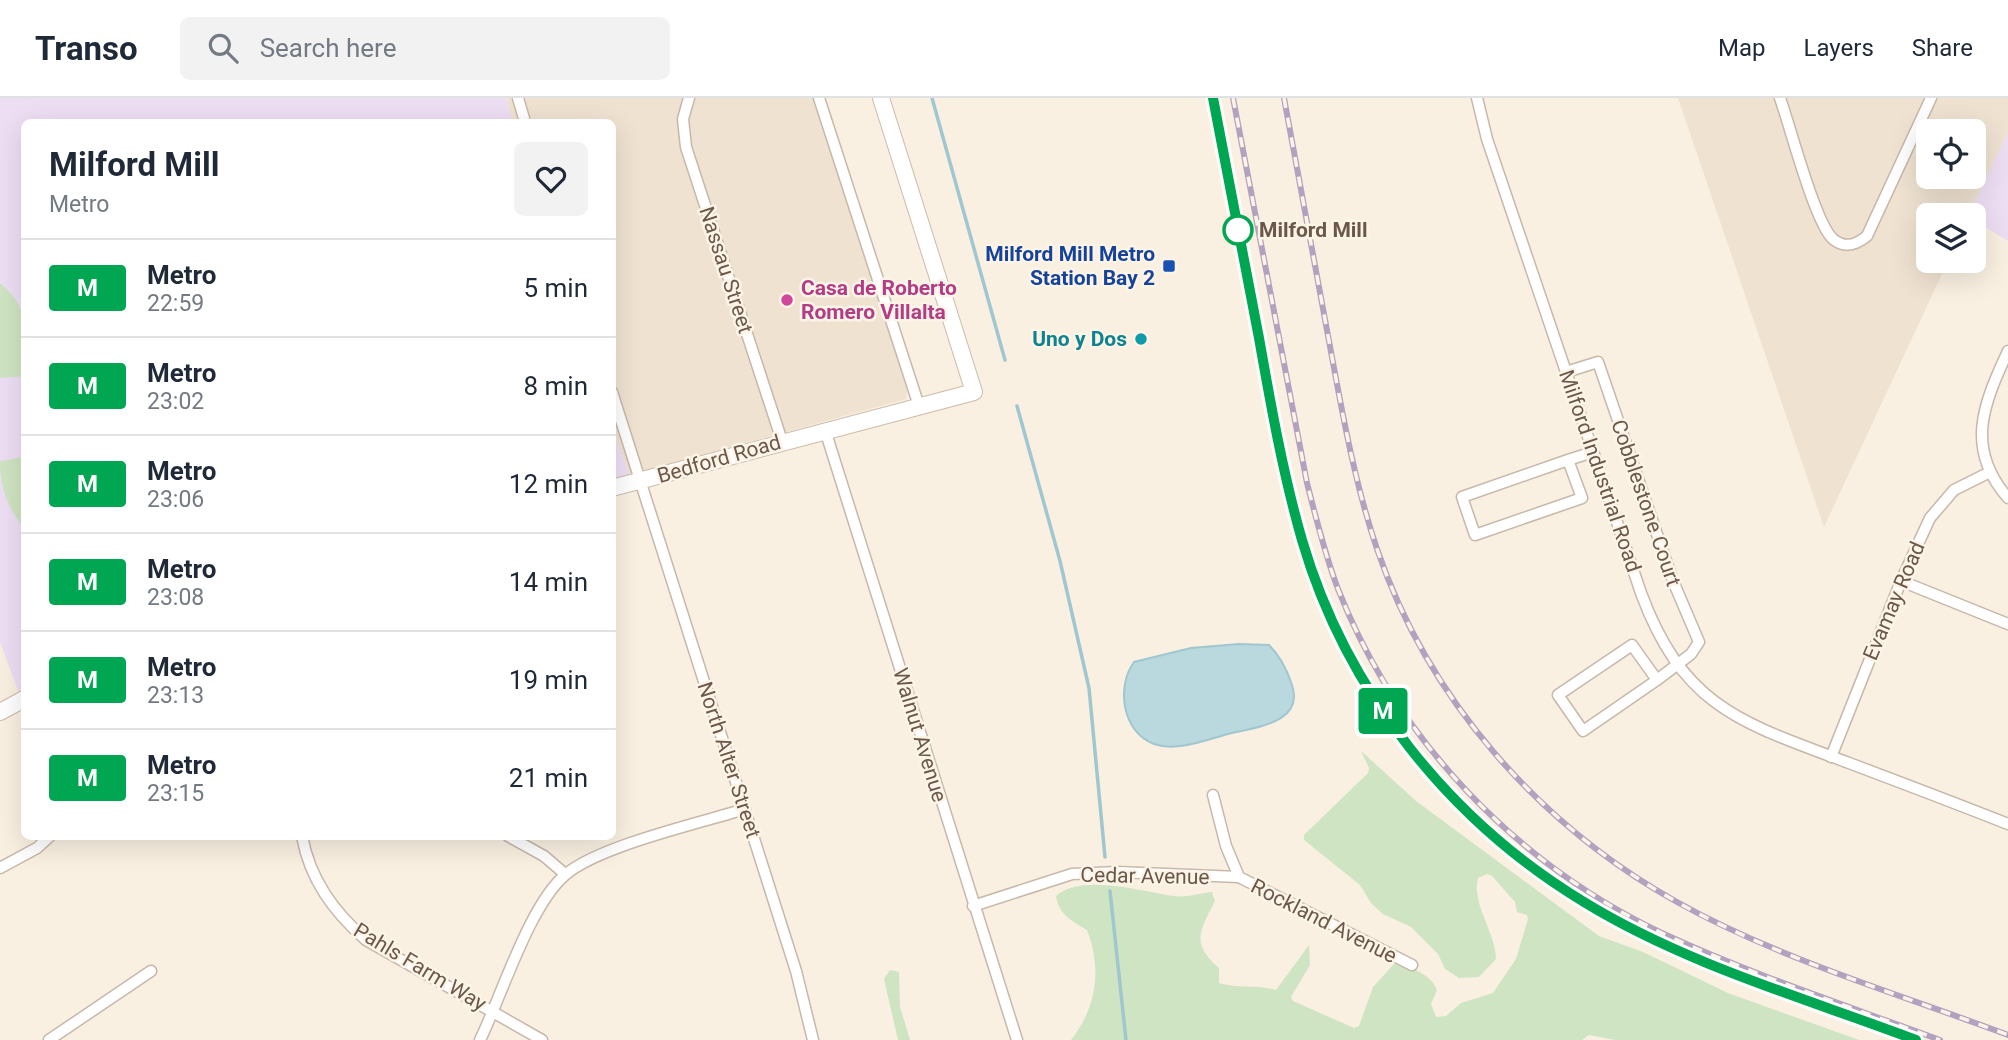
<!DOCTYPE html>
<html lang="en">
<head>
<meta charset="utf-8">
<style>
	body { margin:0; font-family:Roboto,sans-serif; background:#f2f2f3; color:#1f2937; height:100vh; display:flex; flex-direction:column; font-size:26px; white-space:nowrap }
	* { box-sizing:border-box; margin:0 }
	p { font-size:23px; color:#747a83 }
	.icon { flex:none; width:38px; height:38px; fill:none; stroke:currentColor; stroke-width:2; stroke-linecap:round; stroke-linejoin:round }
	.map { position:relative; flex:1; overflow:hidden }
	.panel { position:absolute; left:21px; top:21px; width:595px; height:721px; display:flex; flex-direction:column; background:#fff; border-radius:10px; box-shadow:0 7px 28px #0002 }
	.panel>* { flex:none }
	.badge { padding:0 14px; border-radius:5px; font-size:24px; line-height:46px }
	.tools { position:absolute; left:1916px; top:21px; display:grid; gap:14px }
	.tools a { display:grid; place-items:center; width:70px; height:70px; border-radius:10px; background:#fff; box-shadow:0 7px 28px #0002; font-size:35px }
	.map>.badge { position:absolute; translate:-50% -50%; box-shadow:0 0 0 4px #fff }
	.round { display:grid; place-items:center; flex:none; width:74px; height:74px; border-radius:10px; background:#f2f2f3 }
	.head { display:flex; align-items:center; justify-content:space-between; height:119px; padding:0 28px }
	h1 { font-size:33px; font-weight:700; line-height:52px }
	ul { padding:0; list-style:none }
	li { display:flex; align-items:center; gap:21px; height:98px; padding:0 28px; border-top:2px solid #e0e1e3 }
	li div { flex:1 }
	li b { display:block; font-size:26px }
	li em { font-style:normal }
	li .badge { min-width:77px; font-weight:700; text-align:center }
	header { display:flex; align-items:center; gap:42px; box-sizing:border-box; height:98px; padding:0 35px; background:#fff; border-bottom:2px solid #e0e1e3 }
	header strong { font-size:33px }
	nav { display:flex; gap:38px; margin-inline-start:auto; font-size:24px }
	.search { width:490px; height:63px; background:#f2f2f3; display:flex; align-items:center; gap:18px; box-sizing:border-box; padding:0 24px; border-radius:10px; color:#747a83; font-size:26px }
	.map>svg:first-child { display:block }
	.residential { fill:#efe2d1; fill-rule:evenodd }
	.education { fill:#eddef4 }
	.green { fill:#cfe4c2 }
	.water { fill:#b9d9df; stroke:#a0c7d0; stroke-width:2 }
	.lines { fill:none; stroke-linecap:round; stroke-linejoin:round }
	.stream { stroke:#a0c7d0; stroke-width:3.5 }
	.street-casing { stroke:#c7b8aa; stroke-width:13 }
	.secondary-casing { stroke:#cdbaaa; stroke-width:18 }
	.street { stroke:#fff; stroke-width:10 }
	.secondary { stroke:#fff; stroke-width:16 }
	.rail-casing { stroke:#b3a2bf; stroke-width:6 }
	.rail { stroke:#fcf4e7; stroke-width:3.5; stroke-dasharray:10; stroke-linecap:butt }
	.line-casing { stroke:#fff; stroke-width:16 }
	.line { stroke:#00a651; stroke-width:10 }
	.stop-dot { fill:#fff; stroke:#00a651; stroke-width:3.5 }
	.transit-dot { fill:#1a4fb4; stroke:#fcf4e7; stroke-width:2.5 }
	.hotel-dot { fill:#d1479c; stroke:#fcf4e7; stroke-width:2.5 }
	.culture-dot { fill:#0f9aa8; stroke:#fcf4e7; stroke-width:2.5 }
	.labels { text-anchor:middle; stroke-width:5; stroke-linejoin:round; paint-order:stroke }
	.stop-label { font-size:21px; font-weight:bold; fill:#6c584b; stroke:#fcf4e7; text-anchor:start }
	.transit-label { font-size:21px; font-weight:bold; fill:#164399; stroke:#fcf4e7; text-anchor:end }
	.street-label { font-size:21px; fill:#6c584b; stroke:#fcf4e7 }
	.hotel-label { font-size:21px; font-weight:bold; fill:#b23c85; stroke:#fcf4e7; text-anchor:start }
	.culture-label { font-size:21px; font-weight:bold; fill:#0d838f; stroke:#fcf4e7; text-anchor:end }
</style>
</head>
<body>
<header>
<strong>Transo</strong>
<div class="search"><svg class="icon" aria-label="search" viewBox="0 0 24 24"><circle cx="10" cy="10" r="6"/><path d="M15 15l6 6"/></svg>Search here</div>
<nav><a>Map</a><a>Layers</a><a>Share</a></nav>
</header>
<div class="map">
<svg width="2008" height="942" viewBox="0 0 2008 942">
	<rect width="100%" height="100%" fill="#f9f0e1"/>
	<g class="residential">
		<polygon points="506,0 813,0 908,290 906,301 629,377 612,327 612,24 513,24"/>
		<path d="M1678,0h330v34l-39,83h-41v46h20l-124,266zM1928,33h46v46h-46z"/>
	</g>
	<g class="education">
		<polygon points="0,0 506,0 513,24 24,24 24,593 19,595 0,544"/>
		<polygon points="2008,34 2008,143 1974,122 1974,117 1969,117"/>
		<polygon points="612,327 629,377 613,381 612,381"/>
	</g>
	<g class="green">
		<path d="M0,185c33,27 25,54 24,93l-24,2z"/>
		<path d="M24,359v72c-16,-22 -24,-40 -24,-68z"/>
		<path d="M1361,653l55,50 183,135 44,16 85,41 131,47h-244l-26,-5 -7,5h-511c26,-33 31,-71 16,-110 -15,-9 -28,-15 -31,-34 26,-23 87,-4 118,0 12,2 26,-3 38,-4l3,9c-15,30 -25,42 4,67v15c21,6 37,1 57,7l33,-45 1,20 -19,32 2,4 61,27 5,-2 14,-39 21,-23c16,2 37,10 43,26l-6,14 5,13 10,-1 15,-13 32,-10 23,-34 12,-40 -1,-4 -10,-3 -2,-10 -23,-26 -5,-2 -9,4c-7,25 18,55 18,81l-17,18 -20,1 -14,-9 -7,-15 -27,-27 -28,-13 -12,-11 -11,-18 -56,-45v-5l64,-62 1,-5z"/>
		<polygon points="890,872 899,874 900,909 910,942 898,942 884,881"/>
	</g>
	<path class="water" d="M1239,546l30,1c11,11 17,23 22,37 16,41 -35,45 -63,52 -22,6 -51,18 -74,10 -32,-12 -38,-57 -20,-82l57,-14z"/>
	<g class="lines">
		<g class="stream">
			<polyline points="932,0 1005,262"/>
			<polyline points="1017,308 1060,463 1089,590 1105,759"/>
			<polyline points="1110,793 1126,942"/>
		</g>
		<g class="street-casing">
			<g id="street">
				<polyline points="518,0 525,24"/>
				<polyline points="689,0 683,21 686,49 782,343"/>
				<polyline points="819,0 919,308"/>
				<path d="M1477,0l10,41 154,454c43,116 102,130 208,170 53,20 106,40 159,61"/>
				<path d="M1780,0c10,28 35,125 53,141 12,10 23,6 34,-3l64,-138"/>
				<path d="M2008,253c-24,52 -44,97 0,147"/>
				<polyline points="1566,274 1598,264 1673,483 1699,544 1691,556 1657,582 1632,547 1558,597 1583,633 1657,582"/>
				<polyline points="612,294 796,873 813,942"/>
				<polyline points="825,332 1017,942"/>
				<polyline points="1568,362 1462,399 1475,437 1582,400 1568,362 1593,354"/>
				<polyline points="1901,483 2008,526"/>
				<polyline points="1831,659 1901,483 1930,420 1954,392 1990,374"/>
				<polyline points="1213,697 1226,748 1239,779 1412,867"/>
				<path d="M302,738c8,44 32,76 64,104l176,100"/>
				<polyline points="508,738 544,758 565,776"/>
				<polyline points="0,770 37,750 50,738"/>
				<polyline points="973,808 1072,776 1117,774 1239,779"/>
				<polyline points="49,942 151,873"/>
				<path d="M480,942c22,-45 49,-134 85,-165 33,-29 135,-52 180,-66"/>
			</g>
		</g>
		<g class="secondary-casing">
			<g id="secondary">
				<polyline points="612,390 974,294 881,0"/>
				<polyline points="0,614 24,601"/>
			</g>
		</g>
		<use href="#street" class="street"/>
		<use href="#secondary" class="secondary"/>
		<g class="rail-casing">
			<g id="rail">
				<path d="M1213,0l75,388c51,199 152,337 332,437"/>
				<path d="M1233,0l74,385c9,35 18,72 31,106 60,152 178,275 326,345 89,41 184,72 276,106"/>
				<path d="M1284,0c15,81 30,162 45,243 13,70 25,140 48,208 51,150 162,276 300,353 102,57 222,92 331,133"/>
			</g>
		</g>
		<use href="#rail" class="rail"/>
	</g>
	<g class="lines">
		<g class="line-casing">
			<path id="line" d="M1213,0c15,80 30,160 46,240 12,68 24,136 43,202 44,151 148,281 282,362 101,62 221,96 332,138"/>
		</g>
		<use href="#line" class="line"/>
	</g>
	<circle class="stop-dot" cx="1238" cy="132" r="14"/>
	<rect class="transit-dot" x="1162" y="161" width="14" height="14" rx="3.5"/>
	<circle class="hotel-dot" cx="787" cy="202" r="7"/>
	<circle class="culture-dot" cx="1141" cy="241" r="7"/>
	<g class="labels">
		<g class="stop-label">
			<text x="1259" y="139">Milford Mill</text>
		</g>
		<g class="transit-label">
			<text x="1155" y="163">Milford Mill Metro<tspan x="1155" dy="24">Station Bay 2</tspan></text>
		</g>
		<g class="street-label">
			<text transform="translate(726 172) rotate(72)" y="7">Nassau Street</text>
			<text transform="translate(719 361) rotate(-16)" y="7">Bedford Road</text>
			<text transform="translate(1600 373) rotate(71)" y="7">Milford Industrial Road</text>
			<text transform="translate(1646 405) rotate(71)" y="7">Cobblestone Court</text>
			<text transform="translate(1894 503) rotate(-67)" y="7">Evamay Road</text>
			<text transform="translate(920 637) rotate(73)" y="7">Walnut Avenue</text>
			<text transform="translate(729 662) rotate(72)" y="7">North Alter Street</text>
			<text transform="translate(1145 778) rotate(1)" y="7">Cedar Avenue</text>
			<text transform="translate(1324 823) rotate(27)" y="7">Rockland Avenue</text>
			<text transform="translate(420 869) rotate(31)" y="7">Pahls Farm Way</text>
		</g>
		<g class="hotel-label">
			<text x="801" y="197">Casa de Roberto<tspan x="801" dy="24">Romero Villalta</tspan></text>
		</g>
		<g class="culture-label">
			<text x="1127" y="248">Uno y Dos</text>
		</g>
	</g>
</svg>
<div class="tools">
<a><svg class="icon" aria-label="locate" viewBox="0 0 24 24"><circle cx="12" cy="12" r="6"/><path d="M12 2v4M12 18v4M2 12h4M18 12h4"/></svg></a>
<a><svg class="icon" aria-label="layers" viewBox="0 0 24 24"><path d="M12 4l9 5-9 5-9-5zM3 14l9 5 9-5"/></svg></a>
</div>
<b class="badge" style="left:1383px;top:613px;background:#00a651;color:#fff">M</b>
<section class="panel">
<div class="head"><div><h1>Milford Mill</h1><p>Metro</p></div><a class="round"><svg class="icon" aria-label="heart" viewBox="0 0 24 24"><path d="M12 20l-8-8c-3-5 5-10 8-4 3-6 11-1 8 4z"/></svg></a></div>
<ul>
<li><span class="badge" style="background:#00a651;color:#fff">M</span><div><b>Metro</b><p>22:59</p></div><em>5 min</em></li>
<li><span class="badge" style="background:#00a651;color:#fff">M</span><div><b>Metro</b><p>23:02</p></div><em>8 min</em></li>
<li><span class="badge" style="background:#00a651;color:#fff">M</span><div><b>Metro</b><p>23:06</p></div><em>12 min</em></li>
<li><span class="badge" style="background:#00a651;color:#fff">M</span><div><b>Metro</b><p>23:08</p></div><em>14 min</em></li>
<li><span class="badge" style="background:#00a651;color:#fff">M</span><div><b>Metro</b><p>23:13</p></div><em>19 min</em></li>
<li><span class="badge" style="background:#00a651;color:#fff">M</span><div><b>Metro</b><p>23:15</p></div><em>21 min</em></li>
</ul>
</section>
</div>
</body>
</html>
